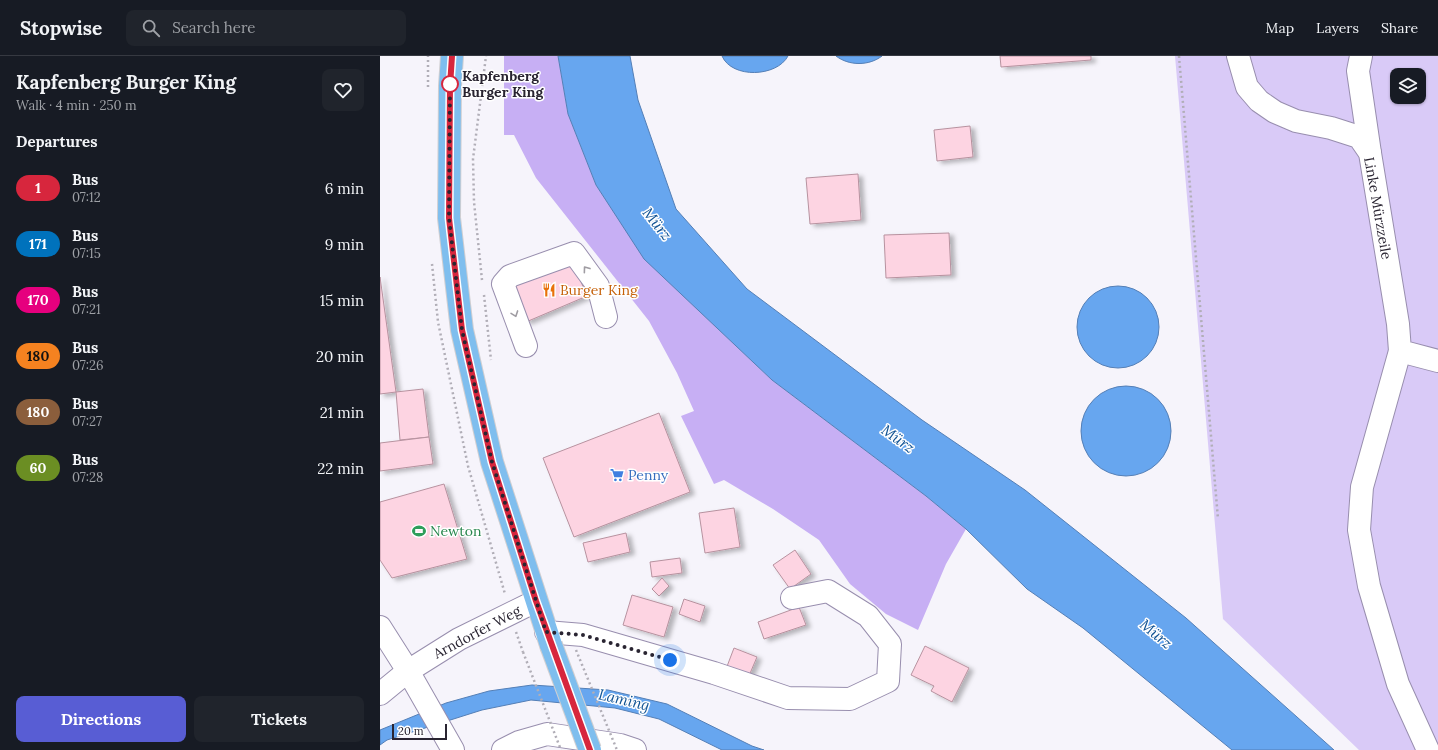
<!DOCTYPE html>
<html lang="en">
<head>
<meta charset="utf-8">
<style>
	body { margin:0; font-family:Lora,serif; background:#20242c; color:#f1f3f6; height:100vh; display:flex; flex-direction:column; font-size:15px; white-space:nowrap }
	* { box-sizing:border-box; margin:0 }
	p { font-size:13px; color:#9ea1a6 }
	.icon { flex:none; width:22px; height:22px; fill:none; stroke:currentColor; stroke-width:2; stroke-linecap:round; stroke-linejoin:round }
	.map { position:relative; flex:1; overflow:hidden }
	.details { display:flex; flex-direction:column; background:#171b24; width:380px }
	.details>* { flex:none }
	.badge { padding:0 8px; border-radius:13px; font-size:14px; line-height:26px }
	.buttons { position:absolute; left:1010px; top:12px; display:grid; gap:8px }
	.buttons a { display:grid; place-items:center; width:36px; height:36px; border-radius:8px; background:#171b24; box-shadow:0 1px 3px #0004; font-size:20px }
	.scale { position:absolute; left:12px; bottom:10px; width:55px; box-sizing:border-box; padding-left:4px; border:2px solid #292431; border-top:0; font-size:11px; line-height:14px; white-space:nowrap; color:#292431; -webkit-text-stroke:3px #fff; paint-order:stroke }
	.you { position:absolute; width:20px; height:20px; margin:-10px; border:3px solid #fff; border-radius:50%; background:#1a73e8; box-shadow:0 0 0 6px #1a73e833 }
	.map>.badge { position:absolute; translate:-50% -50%; box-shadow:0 0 0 2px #fff }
	h2 { padding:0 16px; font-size:15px; line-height:36px }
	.round { display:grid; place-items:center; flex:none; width:42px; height:42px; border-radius:8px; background:#20242c }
	.headline { display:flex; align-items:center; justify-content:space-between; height:68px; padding:0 16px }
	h1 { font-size:19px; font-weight:800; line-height:30px }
	.action { display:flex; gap:8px; margin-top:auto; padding:8px 16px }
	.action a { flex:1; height:46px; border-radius:8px; background:#585dd4; color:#fff; font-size:16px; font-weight:800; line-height:46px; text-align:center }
	.action a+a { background:#20242c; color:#f1f3f6 }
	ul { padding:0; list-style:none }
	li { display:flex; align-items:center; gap:12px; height:56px; padding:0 16px }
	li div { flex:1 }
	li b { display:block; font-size:15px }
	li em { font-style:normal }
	li .badge { min-width:44px; font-weight:700; text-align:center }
	header { display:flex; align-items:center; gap:24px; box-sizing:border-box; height:56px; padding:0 20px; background:#171b24; border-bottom:1px solid #363941 }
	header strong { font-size:19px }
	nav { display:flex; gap:22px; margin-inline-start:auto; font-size:14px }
	.search { width:280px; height:36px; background:#20242c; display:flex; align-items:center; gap:10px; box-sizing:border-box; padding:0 14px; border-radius:8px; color:#9ea1a6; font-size:15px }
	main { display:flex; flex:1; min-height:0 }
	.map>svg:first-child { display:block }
	.green { fill:#d9caf7; fill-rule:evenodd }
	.forest { fill:#c7aff4 }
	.water { fill:#67a6ef; stroke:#547fb6 }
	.building { fill:#fdd4e2; stroke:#b7929f; filter:url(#shadow) }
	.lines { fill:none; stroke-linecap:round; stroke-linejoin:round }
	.minor-casing { stroke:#988eae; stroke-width:24 }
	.major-casing { stroke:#d0cfd2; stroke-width:24 }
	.path { stroke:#b1aeb7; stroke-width:2.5; stroke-dasharray:2 3; stroke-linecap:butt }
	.minor { stroke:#fff; stroke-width:22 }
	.major { stroke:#7fbeee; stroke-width:22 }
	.major-bridge-casing { stroke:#d0cfd2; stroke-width:24; stroke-linecap:butt }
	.path-bridge { stroke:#b1aeb7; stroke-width:2.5; stroke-dasharray:2 3; stroke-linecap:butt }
	.major-bridge { stroke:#7fbeee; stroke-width:22 }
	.oneway { stroke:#9f9ca2 }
	.line-casing { stroke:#fff; stroke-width:9 }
	.line { stroke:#d7263d; stroke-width:6 }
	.walk { stroke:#292431; stroke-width:4; stroke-dasharray:0 7.2 }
	.stop-dot { fill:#fff; stroke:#d7263d; stroke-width:2 }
	.labels { text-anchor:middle; stroke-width:3; stroke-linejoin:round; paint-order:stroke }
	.stop-label { font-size:14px; font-weight:bold; fill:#292431; stroke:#fff; text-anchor:start }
	.street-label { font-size:14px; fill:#292431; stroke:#fff }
	.food-label { font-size:14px; fill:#c56008; stroke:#fff; text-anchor:start }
	.shop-label { font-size:14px; fill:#366cbe; stroke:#fff; text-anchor:start }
	.leisure-label { font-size:14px; fill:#27864d; stroke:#fff; text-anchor:start }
	.water-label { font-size:15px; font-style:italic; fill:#115394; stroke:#fff }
</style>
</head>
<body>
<header>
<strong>Stopwise</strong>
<div class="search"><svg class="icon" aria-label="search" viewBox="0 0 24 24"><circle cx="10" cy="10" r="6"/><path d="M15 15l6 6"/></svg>Search here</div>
<nav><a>Map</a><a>Layers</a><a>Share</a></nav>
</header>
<main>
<section class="details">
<div class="headline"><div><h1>Kapfenberg Burger King</h1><p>Walk · 4 min · 250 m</p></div><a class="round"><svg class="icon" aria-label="heart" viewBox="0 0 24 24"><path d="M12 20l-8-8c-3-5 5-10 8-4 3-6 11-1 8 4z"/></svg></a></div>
<h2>Departures</h2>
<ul>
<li><span class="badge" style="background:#d7263d;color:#fff">1</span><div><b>Bus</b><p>07:12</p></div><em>6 min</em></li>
<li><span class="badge" style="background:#0072bc;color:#fff">171</span><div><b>Bus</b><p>07:15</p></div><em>9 min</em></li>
<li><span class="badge" style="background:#e6007e;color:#fff">170</span><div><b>Bus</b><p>07:21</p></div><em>15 min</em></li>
<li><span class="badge" style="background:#f58220;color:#111">180</span><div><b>Bus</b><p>07:26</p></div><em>20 min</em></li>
<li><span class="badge" style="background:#8b5e3c;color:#fff">180</span><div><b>Bus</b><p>07:27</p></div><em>21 min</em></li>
<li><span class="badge" style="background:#6b8e23;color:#fff">60</span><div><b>Bus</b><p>07:28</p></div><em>22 min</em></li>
</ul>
<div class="action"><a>Directions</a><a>Tickets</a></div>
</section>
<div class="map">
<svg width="1058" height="694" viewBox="0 0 1058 694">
	<defs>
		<filter id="shadow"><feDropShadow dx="4.5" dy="2.5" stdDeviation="2" flood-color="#0004"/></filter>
	</defs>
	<rect width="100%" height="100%" fill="#f6f4fb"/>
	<path class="green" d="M795,0h263v694h-79l-136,-131zM1017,19h22v22h-22z"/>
	<polygon class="forest" points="124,0 178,0 188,58 216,129 265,203 392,324 546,440 586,473 566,508 538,574 506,558 470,528 439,484 393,453 344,424 334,428 301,360 314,355 297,317 269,265 156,122 134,79 124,79"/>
	<g class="water">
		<polygon points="178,0 250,0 258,44 296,153 367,233 542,364 645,434 806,562 954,694 852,694 703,572 647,533 586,473 546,440 392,324 264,203 216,129 188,58"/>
		<path d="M342,0h66c-11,21 -56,23 -66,0z"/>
		<path d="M456,0h46c-13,10 -33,10 -46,0z"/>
		<circle cx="738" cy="271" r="41"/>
		<circle cx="746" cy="375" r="45"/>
		<polygon points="152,629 228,634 287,648 372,690 384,694 342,694 279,663 235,652 151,644 102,654 7,684 0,689 0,674 66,647 109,635"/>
	</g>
	<g class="building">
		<polygon points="620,0 711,0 711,4 621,11"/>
		<polygon points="590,70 593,101 557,105 554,74"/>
		<polygon points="478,118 481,164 430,168 426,122"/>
		<polygon points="569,177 571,219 506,222 504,179"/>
		<polygon points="191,202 207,240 146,266 130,228"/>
		<polygon points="0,221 16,336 0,338"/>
		<polygon points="43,333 49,381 20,384 16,336"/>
		<polygon points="279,357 310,436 194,481 163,402"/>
		<polygon points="49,381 53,408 0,415 0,387"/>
		<polygon points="64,428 87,503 12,522 0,504 0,446"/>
		<polygon points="354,452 360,491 325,497 319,457"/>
		<polygon points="246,477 250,496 208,506 203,487"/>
		<polygon points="415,494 431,518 410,533 393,509"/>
		<polygon points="300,502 302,517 272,521 270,506"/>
		<polygon points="282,522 289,530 279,540 272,533"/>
		<polygon points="252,539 293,551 284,581 243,569"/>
		<polygon points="304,543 325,550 320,566 299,558"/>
		<polygon points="419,551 426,569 384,583 378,566"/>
		<polygon points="545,590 589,612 572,646 551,635 554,630 531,619"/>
		<polygon points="354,592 377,601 368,622 346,613"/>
	</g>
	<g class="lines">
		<g class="minor-casing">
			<g id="minor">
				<polyline points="858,0 867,31 879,45 895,56 916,65 951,72 979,81 990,97 1018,268 1020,295 1058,305"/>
				<polyline points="981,0 978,15 990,97"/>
				<polyline points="146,290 123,228 130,220 194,197 218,230 226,261"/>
				<polyline points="1020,295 982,431 979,474 989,530 1018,628 1048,694"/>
				<polyline points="0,571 28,615 73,694"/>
				<polyline points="166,576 203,579 334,617 408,642 470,643 508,625 510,588 488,560 448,535 412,542"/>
				<polyline points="0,638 28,615 79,583 156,545"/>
				<polyline points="123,694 139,686 167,678 240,689 255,694"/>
			</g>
		</g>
		<g class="major-casing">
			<polyline id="major" points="72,0 70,30 69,162 82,274 112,406 171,589"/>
		</g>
		<g class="path">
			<polyline points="799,0 838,463"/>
			<polyline points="48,31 48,0"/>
			<polyline points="52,208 58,266 88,410 125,538"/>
			<polyline points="102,224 94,146 93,103 106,0"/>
			<polyline points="104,239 111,304"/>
			<polyline points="136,576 143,596"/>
		</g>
		<use href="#minor" class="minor"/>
		<use href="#major" class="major"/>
		<g class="major-bridge-casing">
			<polyline id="major-bridge" points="171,589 210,694"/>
		</g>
		<g class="path-bridge">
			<polyline points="196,594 237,694"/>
			<polyline points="143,596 181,694"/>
		</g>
		<use href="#major-bridge" class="major-bridge"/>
	</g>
	<defs><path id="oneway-chevron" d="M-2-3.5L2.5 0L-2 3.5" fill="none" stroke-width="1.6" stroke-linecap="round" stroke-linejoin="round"/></defs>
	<g class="oneway">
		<use href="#oneway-chevron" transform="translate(206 213) rotate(-126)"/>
		<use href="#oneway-chevron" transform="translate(135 258) rotate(70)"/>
	</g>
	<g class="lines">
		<g class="line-casing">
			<polyline id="line" points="72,0 70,30 69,162 82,274 112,406 156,545 210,694"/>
		</g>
		<use href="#line" class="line"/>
		<polyline class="walk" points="70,28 69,162 82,274 112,406 166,576 203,579 290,604"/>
	</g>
	<defs>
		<g id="restaurant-bare" transform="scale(1.08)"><path d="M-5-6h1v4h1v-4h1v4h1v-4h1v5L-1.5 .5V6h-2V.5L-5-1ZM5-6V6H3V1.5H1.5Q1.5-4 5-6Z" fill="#e8710a" stroke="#fff" stroke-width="2.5" paint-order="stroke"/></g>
		<g id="supermarket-bare" transform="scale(1.08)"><path d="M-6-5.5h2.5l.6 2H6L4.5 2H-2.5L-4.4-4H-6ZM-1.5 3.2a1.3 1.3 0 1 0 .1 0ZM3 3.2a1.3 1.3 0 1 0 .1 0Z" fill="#3f7fe0" stroke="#fff" stroke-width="2.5" paint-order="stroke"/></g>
		<g id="stadium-bare" transform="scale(1.08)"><path d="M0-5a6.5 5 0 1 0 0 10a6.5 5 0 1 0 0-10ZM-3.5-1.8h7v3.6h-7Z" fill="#2e9e5b" stroke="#fff" stroke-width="2.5" paint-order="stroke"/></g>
	</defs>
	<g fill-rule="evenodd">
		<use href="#restaurant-bare" x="169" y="234"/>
		<use href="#supermarket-bare" x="237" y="419"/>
		<use href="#stadium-bare" x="39" y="475"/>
	</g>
	<circle class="stop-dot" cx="70" cy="28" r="8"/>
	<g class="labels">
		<g class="stop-label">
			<text x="82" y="25">Kapfenberg<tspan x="82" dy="16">Burger King</tspan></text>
		</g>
		<g class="street-label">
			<text transform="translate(998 152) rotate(80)" y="5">Linke Mürzzeile</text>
			<text transform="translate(97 576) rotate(-28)" y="5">Arndorfer Weg</text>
		</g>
		<g class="food-label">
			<text x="180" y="239">Burger King</text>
		</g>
		<g class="shop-label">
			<text x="248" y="424">Penny</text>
		</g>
		<g class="leisure-label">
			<text x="50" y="480">Newton</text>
		</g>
		<g class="water-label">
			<text transform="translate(277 168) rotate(52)" y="5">Mürz</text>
			<text transform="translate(518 383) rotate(36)" y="5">Mürz</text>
			<text transform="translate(776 578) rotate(40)" y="5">Mürz</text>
			<text transform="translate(244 644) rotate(13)" y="5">Laming</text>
		</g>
	</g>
</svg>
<div class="buttons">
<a><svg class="icon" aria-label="layers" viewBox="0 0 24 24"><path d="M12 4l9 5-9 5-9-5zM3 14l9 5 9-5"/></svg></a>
</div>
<div class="scale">20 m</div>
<div class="you" style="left:290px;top:604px"></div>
</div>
</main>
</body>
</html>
